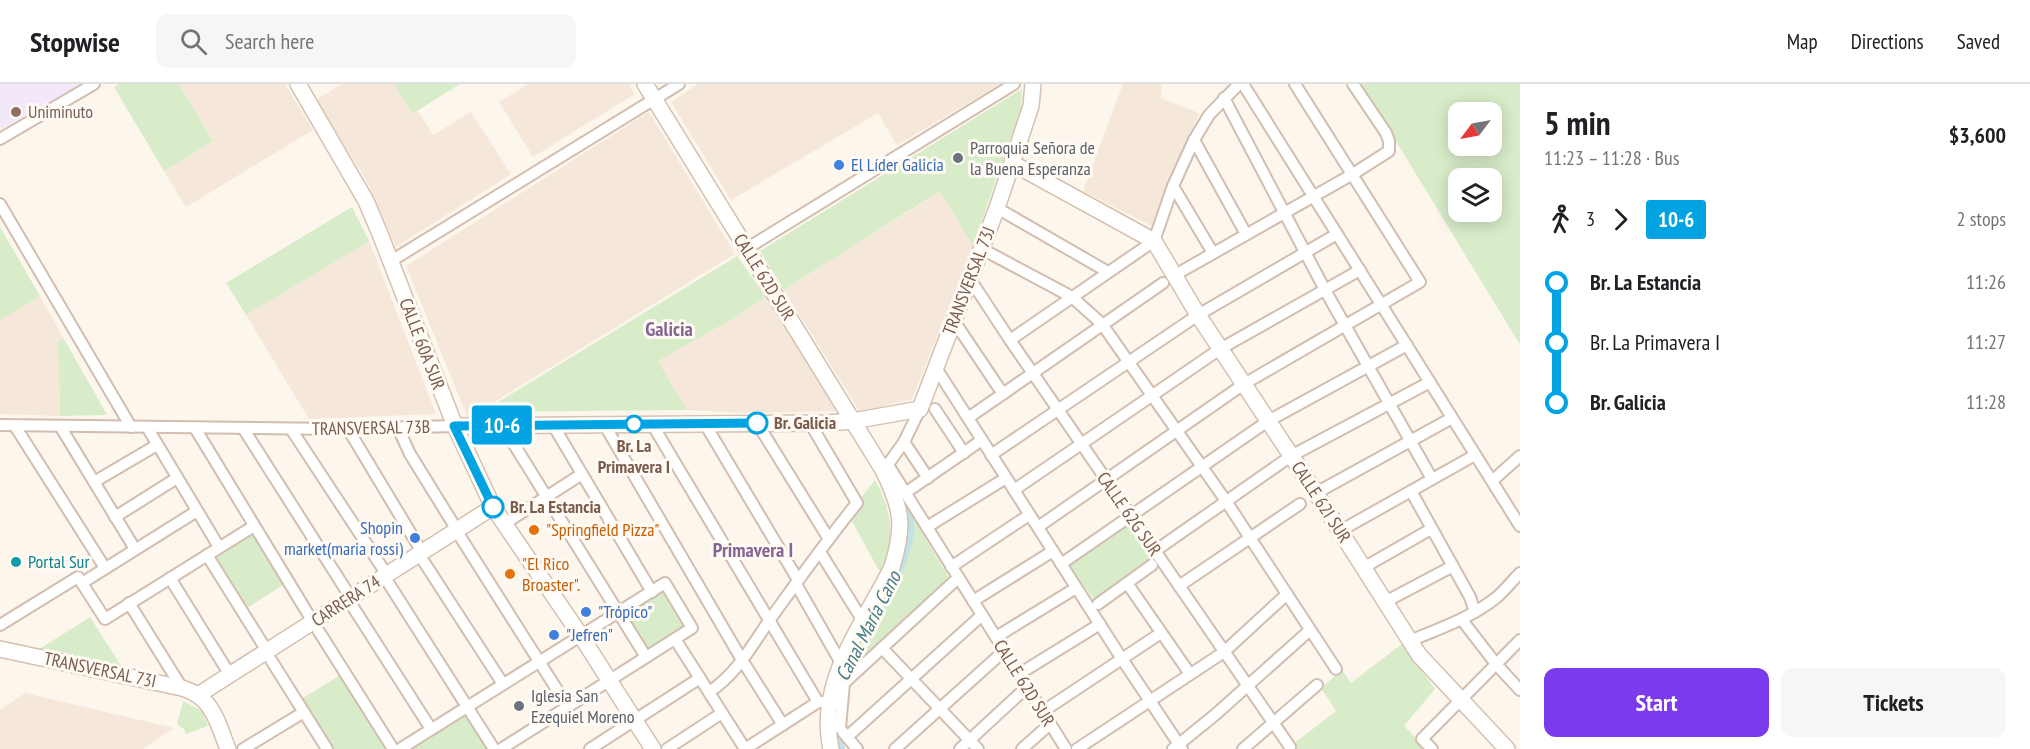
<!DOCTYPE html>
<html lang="en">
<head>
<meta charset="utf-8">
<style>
	body { margin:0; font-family:"PT Sans Narrow",sans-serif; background:#f6f6f6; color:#202124; height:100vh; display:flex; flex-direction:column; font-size:22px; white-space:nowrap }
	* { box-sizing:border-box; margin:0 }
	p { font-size:20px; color:#757577 }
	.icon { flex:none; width:33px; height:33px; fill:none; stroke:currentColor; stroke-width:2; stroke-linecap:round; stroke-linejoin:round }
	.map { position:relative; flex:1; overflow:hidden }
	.sheet { display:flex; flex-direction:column; background:#fff; width:510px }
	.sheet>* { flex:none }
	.badge { padding:0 12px; border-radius:4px; font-size:21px; line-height:39px }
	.needle { width:39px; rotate:238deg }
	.controls { position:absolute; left:1448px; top:18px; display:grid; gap:12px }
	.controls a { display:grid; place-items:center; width:54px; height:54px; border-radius:12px; background:#fff; box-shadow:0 3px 15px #0003; font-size:30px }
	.map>.badge { position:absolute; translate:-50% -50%; box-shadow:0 0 0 3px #fff }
	.legs { display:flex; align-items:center; gap:9px; height:66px; padding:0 24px; font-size:20px }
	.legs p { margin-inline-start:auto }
	.headline { display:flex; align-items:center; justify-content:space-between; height:102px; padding:0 24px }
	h1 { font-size:33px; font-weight:800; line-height:45px }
	.cta { display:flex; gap:12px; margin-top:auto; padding:12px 24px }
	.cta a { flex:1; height:69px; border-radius:12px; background:#7c3aed; color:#fff; font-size:24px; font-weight:800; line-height:69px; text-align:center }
	.cta a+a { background:#f6f6f6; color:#202124 }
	ul { padding:0 24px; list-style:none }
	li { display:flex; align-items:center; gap:21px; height:60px; font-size:22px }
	li i { display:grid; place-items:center; width:9px; height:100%; margin:0 8px; background:currentColor }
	li i::after { content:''; width:15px; height:15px; margin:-8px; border:4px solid; border-radius:50%; background:#fff }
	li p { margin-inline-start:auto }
	li:first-child i { background:linear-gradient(#0000 50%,currentColor 0) }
	li:last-child i { background:linear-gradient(currentColor 50%,#0000 0) }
	header { display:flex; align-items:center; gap:36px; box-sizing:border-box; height:84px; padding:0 30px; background:#fff; border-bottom:2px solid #e0e0e0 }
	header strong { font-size:28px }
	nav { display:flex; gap:33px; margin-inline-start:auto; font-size:21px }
	.search { width:420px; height:54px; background:#f6f6f6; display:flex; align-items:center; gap:15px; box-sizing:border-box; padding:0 21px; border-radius:12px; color:#757577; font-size:22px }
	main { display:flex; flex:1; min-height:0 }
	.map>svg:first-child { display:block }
	.residential { fill:#f5e8da }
	.education { fill:#f3e8fa }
	.green { fill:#d8ecc9; fill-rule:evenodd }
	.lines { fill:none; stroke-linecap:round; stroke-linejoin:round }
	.canal { stroke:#bfe3e8; stroke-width:10 }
	.street-casing { stroke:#d1beb0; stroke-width:14 }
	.secondary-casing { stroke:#d6c0b0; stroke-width:18 }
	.street { stroke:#fff; stroke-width:10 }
	.secondary { stroke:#fff; stroke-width:15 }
	.line-1-casing { stroke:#fff; stroke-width:14 }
	.line-1 { stroke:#01a3e3; stroke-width:9 }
	.education-dot { fill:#8d6e63; stroke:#fffaf3; stroke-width:2 }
	.worship-dot { fill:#6b7280; stroke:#fffaf3; stroke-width:2 }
	.shop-dot { fill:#3f7fe0; stroke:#fffaf3; stroke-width:2 }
	.stop-1-dot { fill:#fff; stroke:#01a3e3; stroke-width:3 }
	.food-dot { fill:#e8710a; stroke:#fffaf3; stroke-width:2 }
	.culture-dot { fill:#0f9aa8; stroke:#fffaf3; stroke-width:2 }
	.labels { text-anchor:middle; stroke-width:6; stroke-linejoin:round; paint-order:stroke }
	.education-label { font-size:18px; fill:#785e54; stroke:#fffaf3; text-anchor:start }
	.worship-label { font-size:18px; fill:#5b616d; stroke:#fffaf3; text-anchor:start }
	.shop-label { font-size:18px; fill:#366cbe; stroke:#fffaf3; text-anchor:start }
	.street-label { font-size:18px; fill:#7a5c4d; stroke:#fffaf3 }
	.stop-label { font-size:18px; font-weight:bold; fill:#7a5c4d; stroke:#fffaf3; text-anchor:start }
	.food-label { font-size:18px; fill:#c56008; stroke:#fffaf3; text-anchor:start }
	.culture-label { font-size:18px; fill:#0d838f; stroke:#fffaf3; text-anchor:start }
	.neighbourhood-label { font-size:20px; font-weight:bold; fill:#846695; stroke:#fffaf3 }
	.water-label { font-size:20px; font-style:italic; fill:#437c86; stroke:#fffaf3 }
</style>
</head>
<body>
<header>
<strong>Stopwise</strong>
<div class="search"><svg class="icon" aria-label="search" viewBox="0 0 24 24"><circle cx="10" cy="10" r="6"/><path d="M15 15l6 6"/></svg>Search here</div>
<nav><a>Map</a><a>Directions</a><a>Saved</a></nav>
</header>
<main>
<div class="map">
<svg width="1520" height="665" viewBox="0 0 1520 665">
	<rect width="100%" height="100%" fill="#fdf6ec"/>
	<g class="residential">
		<polygon points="179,0 285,0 313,46 186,123 164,87 213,56"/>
		<polygon points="342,0 394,0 412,30 418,27 433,51 471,28 511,90 396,163 365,94 316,16"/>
		<polygon points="528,0 629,0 635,10 533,73 499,18"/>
		<polygon points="698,0 1000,0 897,61 878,29 731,116 671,18"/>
		<polygon points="1123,0 1162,0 1161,14 1199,29 1152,142 1083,107"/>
		<polygon points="649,28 735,170 483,325 467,332 406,182"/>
		<polygon points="941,107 973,162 912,315 860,328 784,206"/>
		<polygon points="369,157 436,330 309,335 246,231"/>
		<polygon points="40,212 64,255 58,258 60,332 0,330 0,236"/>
		<polygon points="766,213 837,327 745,329 687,326 658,277 736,233"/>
		<polygon points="25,609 174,644 143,665 0,665 0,626"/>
	</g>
	<polygon class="education" points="0,0 80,0 2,45 0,42"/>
	<g class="green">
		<polygon points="119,0 179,0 213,57 164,87 114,3"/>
		<polygon points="394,0 460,0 412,30"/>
		<path d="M1361,0h159v260l-1,-1zM1458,28h33v34h-33zM1458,94h33v34h-33z"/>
		<polygon points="1022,5 1021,24 973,162 940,107 784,206 760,167"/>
		<polygon points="352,123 369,157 246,231 226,199"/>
		<polygon points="0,143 40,212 0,236"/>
		<polygon points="737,172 766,213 736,233 658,277 687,326 482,328"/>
		<polygon points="64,255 107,331 60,332 58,257"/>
		<path d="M875,396c19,34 19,58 6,94l-33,-60z"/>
		<path d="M905,420l44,74 -113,108c21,-46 68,-106 73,-155 1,-8 -3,-19 -4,-27z"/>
		<polygon points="1127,438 1153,474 1094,516 1068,480"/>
		<polygon points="252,447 285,500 245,525 212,471"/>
		<polygon points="664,506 687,543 647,566 625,530"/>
		<polygon points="90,533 125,588 38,566"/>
		<polygon points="1402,560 1435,605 1404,642 1427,665 1287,665 1336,627 1321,604 1342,586 1351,599"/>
		<polygon points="339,592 385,665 332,665 301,615"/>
		<polygon points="183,617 202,627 208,642 186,650 184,645 177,640"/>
		<polygon points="465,631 487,665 411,665"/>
	</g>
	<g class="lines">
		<g class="canal">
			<path d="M867,545c17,-31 37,-61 42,-97 1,-8 -3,-19 -4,-28"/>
			<polyline points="836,634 836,646 840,665"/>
		</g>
		<g class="street-casing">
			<g id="street">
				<polyline points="1243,0 1520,442"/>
				<polyline points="1224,14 1325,206 1432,395"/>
				<polyline points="0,55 94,0"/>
				<polyline points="1194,56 1246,150"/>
				<polyline points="1173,102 1213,169"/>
				<polyline points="0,120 131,343"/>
				<polyline points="997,124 1108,188"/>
				<polyline points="746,165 1014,0"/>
				<polyline points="982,165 1072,213 1102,240 1226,417 1336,585"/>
				<polyline points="391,177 679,0"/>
				<polyline points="1182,187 1353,90 1389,67 1389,57 1386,49 1353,0"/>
				<polyline points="970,195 1010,256 1290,663"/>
				<polyline points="954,237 1003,310"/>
				<polyline points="1010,256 1154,157 1173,102 1194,56 1209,31 1239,0"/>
				<polyline points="936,284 1122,575 1182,665"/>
				<polyline points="935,325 964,369"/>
				<polyline points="968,334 1163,199"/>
				<polyline points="757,339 829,455"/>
				<polyline points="604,340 742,576 783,641"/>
				<polyline points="652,340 818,618"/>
				<polyline points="705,340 798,496"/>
				<polyline points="0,341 336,345 455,342"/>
				<polyline points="502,341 646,573"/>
				<polyline points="553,341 652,508"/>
				<polyline points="15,342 105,484"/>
				<polyline points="60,342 135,465"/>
				<polyline points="147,343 219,463"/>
				<polyline points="195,344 313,538"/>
				<polyline points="243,344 351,514"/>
				<polyline points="398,344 410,370 457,446"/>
				<polyline points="291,345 387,491"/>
				<polyline points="348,345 422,468"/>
				<polyline points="904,358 928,394"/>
				<polyline points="991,371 1198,231 1337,150"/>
				<polyline points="888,381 1066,665"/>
				<polyline points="884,386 904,358 920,325"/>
				<polyline points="1492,397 1520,372"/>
				<polyline points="94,398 157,361"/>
				<polyline points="1014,406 1220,265 1360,186"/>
				<polyline points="1411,407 1470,513 1475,528"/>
				<polyline points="905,409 982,356"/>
				<polyline points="1316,409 1452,334"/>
				<polyline points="115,433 177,394"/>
				<polyline points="504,440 582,390"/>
				<polyline points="927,443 1006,394"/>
				<polyline points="1038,443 1244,300 1420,198 1295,0"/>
				<polyline points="1340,447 1475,371"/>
				<polyline points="461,454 568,623"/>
				<polyline points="1155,467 1291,372 1430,298"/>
				<polyline points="820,468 863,537"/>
				<polyline points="207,471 267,567"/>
				<polyline points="424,478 503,600"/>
				<polyline points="1061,480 1268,337 1407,261"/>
				<polyline points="951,483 1029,431"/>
				<polyline points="1363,484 1431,445"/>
				<polyline points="170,494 230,591"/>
				<polyline points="82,499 197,427"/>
				<polyline points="1127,499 1190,590"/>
				<polyline points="389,500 494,665"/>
				<polyline points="796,500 841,579"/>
				<polyline points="1179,502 1300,420"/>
				<polyline points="973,517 1053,467"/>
				<polyline points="1385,518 1453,482"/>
				<polyline points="129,519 182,604"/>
				<polyline points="1098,520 1152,481"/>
				<polyline points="353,523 431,645"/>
				<polyline points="1462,536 1496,580 1520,606"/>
				<polyline points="0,541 78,493 105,535 254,442"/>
				<polyline points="318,546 393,665"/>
				<polyline points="996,553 1076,504"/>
				<polyline points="675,555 745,665"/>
				<path d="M1410,557c30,-13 61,-23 87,-44 8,-7 15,-16 23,-24"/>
				<polyline points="882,564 978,665"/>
				<polyline points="271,576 327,665"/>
				<polyline points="1019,590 1100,540"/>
				<path d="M709,608c28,-18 43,-47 62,-74 28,-39 56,-78 86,-115l-47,-80"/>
				<polyline points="1042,628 1161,549"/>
				<polyline points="840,644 844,599 958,494"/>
				<polyline points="843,648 857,665"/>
				<polyline points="847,653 982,531"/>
				<polyline points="243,665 304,628"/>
				<polyline points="400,665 665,499 692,544 501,665"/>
				<polyline points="590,665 700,594"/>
				<polyline points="667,665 722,629"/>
				<polyline points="745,665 818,618 822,618"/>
				<polyline points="895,665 1004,567"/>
				<polyline points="960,665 1027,603"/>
				<polyline points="1022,665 1050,640"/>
				<polyline points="1077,665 1224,568 1287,510"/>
				<polyline points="1173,665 1216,630 1310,546"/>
				<polyline points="1243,665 1317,601"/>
				<polyline points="1432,665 1422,655 1520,556"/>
			</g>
		</g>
		<g class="secondary-casing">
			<g id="secondary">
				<polyline points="298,0 366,117 380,150 455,342 493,423 581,552 653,665"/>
				<path d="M645,0l238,386c19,39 22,55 9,97 -28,57 -76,115 -61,182"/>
				<polyline points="1012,79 1154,157 1198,231 1316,409 1419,571 1507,665"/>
				<polyline points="455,342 826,339 853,337 920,325 997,124 1031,22 1033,0"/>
				<path d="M0,565l182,39c6,2 13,5 18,9 15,11 21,35 28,52"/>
				<polyline points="198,611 493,423"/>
			</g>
		</g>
		<use href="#street" class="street"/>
		<use href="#secondary" class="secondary"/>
	</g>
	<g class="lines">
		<g class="line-1-casing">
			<polyline id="line-1" points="493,423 454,342 757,339"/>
		</g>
		<use href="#line-1" class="line-1"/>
	</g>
	<circle class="education-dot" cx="16" cy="28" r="6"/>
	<g class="worship-dot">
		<circle cx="958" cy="74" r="6"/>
		<circle cx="519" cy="622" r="6"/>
	</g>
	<g class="shop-dot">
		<circle cx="839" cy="81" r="6"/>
		<circle cx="415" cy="454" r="6"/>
		<circle cx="586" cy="528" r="6"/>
		<circle cx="554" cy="551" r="6"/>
	</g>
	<g class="stop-1-dot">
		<circle cx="757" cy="339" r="10"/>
		<circle cx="634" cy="340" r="8"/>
		<circle cx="493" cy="423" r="10"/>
	</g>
	<g class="food-dot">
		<circle cx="534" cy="446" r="6"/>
		<circle cx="510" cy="490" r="6"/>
	</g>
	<circle class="culture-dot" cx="16" cy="478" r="6"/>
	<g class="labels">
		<g class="education-label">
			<text x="28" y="34">Uniminuto</text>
		</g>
		<g class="worship-label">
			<text x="970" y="70">Parroquia Señora de<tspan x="970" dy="21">la Buena Esperanza</tspan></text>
			<text x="531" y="618">Iglesia San<tspan x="531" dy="21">Ezequiel Moreno</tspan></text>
		</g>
		<g class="shop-label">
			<text x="851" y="87">El Líder Galicia</text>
			<text x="403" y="450" text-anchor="end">Shopin<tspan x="403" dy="21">market(maria rossi)</tspan></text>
			<text x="598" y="534">"Trópico"</text>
			<text x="566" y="557">"Jefren"</text>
		</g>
		<g class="street-label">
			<text transform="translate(764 193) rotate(58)" y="6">CALLE 62D SUR</text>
			<text transform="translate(969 197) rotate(-69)" y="6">TRANSVERSAL 73J</text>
			<text transform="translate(422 260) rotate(69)" y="6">CALLE 60A SUR</text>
			<text transform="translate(371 344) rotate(-1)" y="6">TRANSVERSAL 73B</text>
			<text transform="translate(1321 418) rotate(57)" y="6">CALLE 62I SUR</text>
			<text transform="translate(1129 430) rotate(55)" y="6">CALLE 62G SUR</text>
			<text transform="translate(346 517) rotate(-33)" y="6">CARRERA 74</text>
			<text transform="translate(100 586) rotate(12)" y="6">TRANSVERSAL 73I</text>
			<text transform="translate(1024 599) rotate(58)" y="6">CALLE 62D SUR</text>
		</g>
		<g class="stop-label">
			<text x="774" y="345">Br. Galicia</text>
			<text x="634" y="368" text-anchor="middle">Br. La<tspan x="634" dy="21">Primavera I</tspan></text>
			<text x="510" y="429">Br. La Estancia</text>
		</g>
		<g class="food-label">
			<text x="546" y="452">"Springfield Pizza"</text>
			<text x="522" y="486">"El Rico<tspan x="522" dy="21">Broaster".</tspan></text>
		</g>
		<g class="culture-label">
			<text x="28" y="484">Portal Sur</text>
		</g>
		<g class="neighbourhood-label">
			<text x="669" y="252">Galicia</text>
			<text x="753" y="473">Primavera I</text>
		</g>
		<g class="water-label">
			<text transform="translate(868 542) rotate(-63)" y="7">Canal María Cano</text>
		</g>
	</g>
</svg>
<div class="controls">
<a><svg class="needle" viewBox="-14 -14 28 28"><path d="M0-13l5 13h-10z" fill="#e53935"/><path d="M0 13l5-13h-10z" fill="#757577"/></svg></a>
<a><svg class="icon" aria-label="layers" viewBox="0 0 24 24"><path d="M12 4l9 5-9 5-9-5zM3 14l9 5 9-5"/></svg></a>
</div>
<b class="badge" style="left:502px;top:341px;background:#01a3e3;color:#fff">10-6</b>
</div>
<section class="sheet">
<div class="headline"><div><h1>5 min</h1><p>11:23 – 11:28 · Bus</p></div><b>$3,600</b></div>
<div class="legs"><svg class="icon" aria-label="walk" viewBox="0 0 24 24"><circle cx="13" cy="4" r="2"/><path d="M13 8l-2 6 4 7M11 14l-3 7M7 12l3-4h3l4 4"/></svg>3<svg class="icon" aria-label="forward" viewBox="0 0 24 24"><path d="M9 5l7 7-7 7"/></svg><b class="badge" style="background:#01a3e3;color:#fff">10-6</b><p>2 stops</p></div>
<ul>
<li><i style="color:#01a3e3"></i><b>Br. La Estancia</b><p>11:26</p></li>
<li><i style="color:#01a3e3"></i><span>Br. La Primavera I</span><p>11:27</p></li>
<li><i style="color:#01a3e3"></i><b>Br. Galicia</b><p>11:28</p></li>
</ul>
<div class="cta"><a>Start</a><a>Tickets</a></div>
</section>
</main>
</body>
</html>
